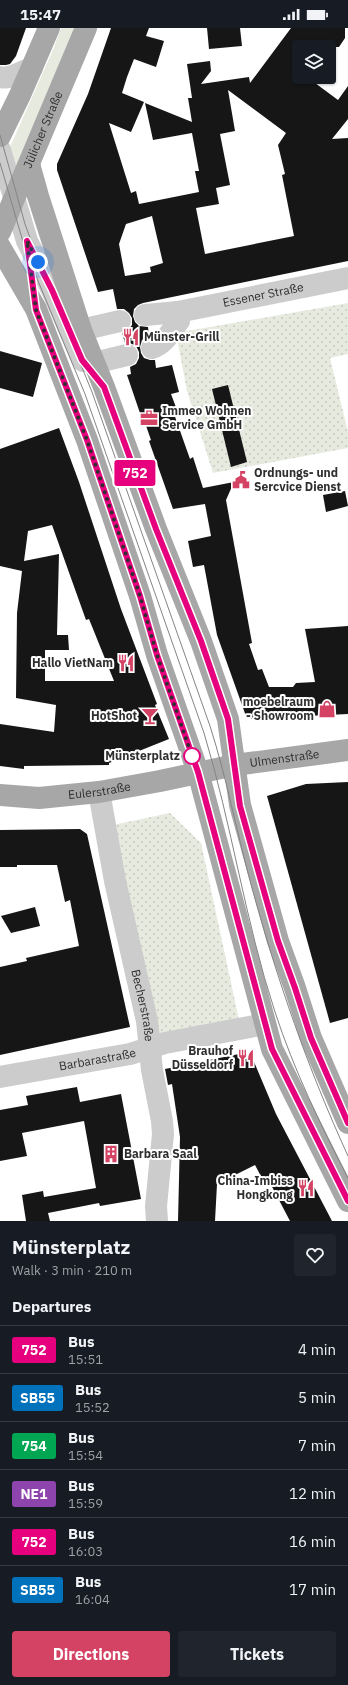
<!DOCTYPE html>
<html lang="en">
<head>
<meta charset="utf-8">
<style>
	body { margin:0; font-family:"IBM Plex Sans",sans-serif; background:#20242c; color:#f1f3f6; height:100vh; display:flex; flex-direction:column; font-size:15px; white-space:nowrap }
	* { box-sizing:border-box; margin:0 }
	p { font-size:13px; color:#9ea1a6 }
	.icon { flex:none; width:22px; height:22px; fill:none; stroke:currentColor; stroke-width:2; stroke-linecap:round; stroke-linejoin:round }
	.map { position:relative; height:1193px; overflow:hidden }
	.sheet { display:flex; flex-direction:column; background:#171b24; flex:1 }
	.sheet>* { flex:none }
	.badge { padding:0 8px; border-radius:3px; font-size:14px; line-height:26px }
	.controls { position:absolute; left:292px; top:12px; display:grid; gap:8px }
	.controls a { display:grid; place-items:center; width:44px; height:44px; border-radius:4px; background:#171b24; box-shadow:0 1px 3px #0004; font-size:20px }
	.you { position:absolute; width:20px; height:20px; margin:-10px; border:3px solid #fff; border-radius:50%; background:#1a73e8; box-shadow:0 0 0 6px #1a73e833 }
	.map>.badge { position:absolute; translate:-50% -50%; box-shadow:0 0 0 2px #fff }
	h2 { padding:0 12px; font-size:15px; line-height:36px }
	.round { display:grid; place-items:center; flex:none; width:42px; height:42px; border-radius:4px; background:#20242c }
	.headline { display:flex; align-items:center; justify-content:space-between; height:68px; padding:0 12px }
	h1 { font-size:19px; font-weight:700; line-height:30px }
	.button { display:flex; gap:8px; margin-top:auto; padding:8px 12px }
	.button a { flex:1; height:46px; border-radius:4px; background:#d44264; color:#fff; font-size:16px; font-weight:700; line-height:46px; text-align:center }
	.button a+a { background:#20242c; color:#f1f3f6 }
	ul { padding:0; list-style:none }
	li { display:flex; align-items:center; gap:12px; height:48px; padding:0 12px; border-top:1px solid #363941 }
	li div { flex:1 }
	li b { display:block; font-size:15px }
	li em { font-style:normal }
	li .badge { min-width:44px; font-weight:700; text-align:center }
	.status { display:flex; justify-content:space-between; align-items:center; height:28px; padding:0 20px; background:#171b24; direction:ltr }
	.status svg { height:11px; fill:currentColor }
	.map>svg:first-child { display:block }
	.grass { fill:#e7eade }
	.park { fill:url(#park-dots) }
	.building { fill:#161616; fill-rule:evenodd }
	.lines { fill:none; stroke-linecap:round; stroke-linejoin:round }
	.minor { stroke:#ccc; stroke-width:22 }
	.major { stroke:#a7a7a7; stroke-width:22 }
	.tram { stroke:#848484; stroke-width:1 }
	.line-casing { stroke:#fff; stroke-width:9 }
	.line { stroke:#e6007e; stroke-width:6 }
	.walk { stroke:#2f2f2f; stroke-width:4; stroke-dasharray:0 7.2 }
	.stop-dot { fill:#fff; stroke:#e6007e; stroke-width:2 }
	.labels { text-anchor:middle; stroke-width:4; stroke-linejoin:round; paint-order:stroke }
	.street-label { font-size:12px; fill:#2f2f2f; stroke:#fff }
	.poi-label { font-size:12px; font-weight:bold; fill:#2f2f2f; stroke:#fff; text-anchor:end }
	.stop-label { font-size:12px; font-weight:bold; fill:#2f2f2f; stroke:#fff; text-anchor:end }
</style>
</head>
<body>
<div class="status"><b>15:47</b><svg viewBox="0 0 49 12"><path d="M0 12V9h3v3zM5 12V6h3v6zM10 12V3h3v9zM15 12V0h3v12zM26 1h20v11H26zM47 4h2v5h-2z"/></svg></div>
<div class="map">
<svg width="348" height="1193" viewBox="0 0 348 1193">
	<defs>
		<pattern id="park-dots" width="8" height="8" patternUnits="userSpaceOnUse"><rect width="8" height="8" fill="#e7eade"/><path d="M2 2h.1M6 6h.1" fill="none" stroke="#c6c9bf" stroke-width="1.8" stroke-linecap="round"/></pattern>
	</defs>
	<rect width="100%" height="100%" fill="#fff"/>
	<polygon class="grass" points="61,0 75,0 17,141 10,119 53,22"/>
	<g class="park">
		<polygon points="348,275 348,326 330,330 348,404 348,420 213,445 187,363 176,305"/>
		<polygon points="170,785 201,815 239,992 158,1009 113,797"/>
	</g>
	<g class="building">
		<polygon points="0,0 26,0 16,28 10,36 6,37 0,37"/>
		<path d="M111,0h38l-3,8 18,5 -8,26 -22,-8 -7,18 -5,16 22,9 -13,30 -22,-9 22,70 5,-2 3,13 60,-12 -4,-21h4l-7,-38 -39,7 -8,-37 47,19 -4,-24h4l-5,-34 23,-3 1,10 -10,13 48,-7 1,6 41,-55h54v10l-6,9h-40v30h8l31,23 10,-14v33l-16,20 16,-1v123l-205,42 -5,2 -4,4 -1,7 2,6 4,4 9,1 1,9 -7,4 -2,7 1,6 3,5 6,2h5l1,8 16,-3 7,27 -8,2 6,16 -4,1 17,48 3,-2 10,31 31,-6 -8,18 26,143 -3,1 9,26 4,-1 7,18h24l3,-4 19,-1 -10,-53 43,-3v88l-101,5 -30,-84 -13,-70 -11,2 -5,-26 23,-5 -6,-32 -32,5 -24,-68 2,-1 -7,-20 -2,-1 -15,-44 4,-1 -1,-7 6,-3 3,-6v-6l-3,-6 -6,-3h-5l-3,-10 6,-3 4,-5v-7l-3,-5 -5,-4h-7l-4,-20 -15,3 -41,-122v-6l31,-70zM228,62l58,43 -8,12 7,29 -3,1 12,61 -89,18 -9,-46 23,-4 -3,-16 14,-3 -10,-51 15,-3zM152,188l11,47 -13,4 1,5 -26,4 -6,-32 7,-20z"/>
		<polygon points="207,0 240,0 242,18 209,21"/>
		<polygon points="0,323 42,335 33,369 0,360"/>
		<polygon points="228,357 247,434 231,439 212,361"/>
		<path d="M59,400l20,54 42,127 36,95 -2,1 14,34 -60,24v2l-85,1v3l-24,-3v-42l54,8 2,-27 -40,-7 1,-85 5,-42 -22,-5v-117zM52,497l34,95 3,-1 25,62h-69v-31h24l-1,-15h-11l2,-81 -35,7 4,-30z"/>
		<polygon points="345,463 348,478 326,484 323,467"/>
		<polygon points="348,754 348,990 330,995 267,768 306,756"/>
		<polygon points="80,801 87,806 130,999 0,1027 0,939 27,933 26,930 79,918 70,872 65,874 57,837 17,837 17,839 0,839 0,802"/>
		<polygon points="35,879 40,898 11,905 1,888"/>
		<polygon points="244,1025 252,1029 276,1086 332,1193 290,1193 269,1153 264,1154 255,1137 217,1156 215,1193 178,1193 180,1109 172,1056 168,1057 165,1041"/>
		<polygon points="77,1059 80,1074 121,1066 141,1171 100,1178 99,1175 48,1185 50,1193 26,1193 22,1167 43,1163 44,1169 96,1160 84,1093 22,1105 27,1128 0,1133 0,1082 28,1077 26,1068"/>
	</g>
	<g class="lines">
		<g class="minor">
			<path d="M0,49c11,3 21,-6 32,-9"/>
			<polyline points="0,122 27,213 52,262 83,333"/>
			<path id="s1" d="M145,287l33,-3 170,-34"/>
			<polyline points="81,302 120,293"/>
			<path d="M152,320c13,-4 19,-17 27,-27l-1,-9"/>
			<polyline points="94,335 127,327"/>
			<path id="s2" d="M99,764l16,89 32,140 5,49 10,51 1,13 -7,72 1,15"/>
			<path id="s3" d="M0,1049l130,-23 35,-11 100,-19"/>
		</g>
		<g class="major">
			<polyline points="0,108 20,67 49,0"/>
			<polyline points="29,136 38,168 81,302 104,359 156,501 201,613 228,691 240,777 278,913 295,960 311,1010 348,1095"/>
			<path id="s4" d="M0,204l86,-204"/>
			<polyline points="0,219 36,281 87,412 140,568 157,627 198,744 272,1021 348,1173"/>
			<path id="s5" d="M0,767l39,3 60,-6 61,-11 75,-16 113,-15"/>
		</g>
		<g class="tram">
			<path d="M0,107l25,89 12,33 55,135 118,334c17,53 27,108 42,162 25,91 56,181 96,268"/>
			<path d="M0,135l26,89 59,142 119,339c28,92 41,188 71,279 19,58 45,112 73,166"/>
		</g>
	</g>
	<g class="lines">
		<g class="line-casing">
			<polyline id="line" points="348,1095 311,1010 295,960 278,913 240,778 228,691 201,613 156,501 104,359 82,332 52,262 27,213 36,282 87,412 140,568 157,627 198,744 272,1021 348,1173"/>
		</g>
		<use href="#line" class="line"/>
		<polyline class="walk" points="38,234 27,213 36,282 87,412 140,568 157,627 193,731 192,728"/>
	</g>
	<defs>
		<g id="restaurant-bare" transform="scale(1.38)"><path d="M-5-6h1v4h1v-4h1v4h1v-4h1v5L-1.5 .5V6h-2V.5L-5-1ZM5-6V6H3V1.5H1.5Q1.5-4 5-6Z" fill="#d44264" stroke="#fff" stroke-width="2.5" paint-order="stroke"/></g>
		<g id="office-bare" transform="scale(1.38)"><path d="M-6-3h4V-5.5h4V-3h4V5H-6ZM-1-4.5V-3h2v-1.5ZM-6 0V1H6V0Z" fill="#d44264" stroke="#fff" stroke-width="2.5" paint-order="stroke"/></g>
		<g id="civic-bare" transform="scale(1.38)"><path d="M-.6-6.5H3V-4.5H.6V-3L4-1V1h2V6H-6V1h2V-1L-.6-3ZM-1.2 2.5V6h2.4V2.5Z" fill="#d44264" stroke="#fff" stroke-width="2.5" paint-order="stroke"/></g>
		<g id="shop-bare" transform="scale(1.38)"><path d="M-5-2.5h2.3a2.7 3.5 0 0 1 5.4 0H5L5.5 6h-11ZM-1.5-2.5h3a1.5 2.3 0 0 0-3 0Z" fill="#d44264" stroke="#fff" stroke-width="2.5" paint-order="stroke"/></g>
		<g id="bar-bare" transform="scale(1.38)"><path d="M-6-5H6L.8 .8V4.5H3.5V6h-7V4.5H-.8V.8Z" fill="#d44264" stroke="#fff" stroke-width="2.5" paint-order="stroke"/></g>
		<g id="building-bare" transform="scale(1.38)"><path d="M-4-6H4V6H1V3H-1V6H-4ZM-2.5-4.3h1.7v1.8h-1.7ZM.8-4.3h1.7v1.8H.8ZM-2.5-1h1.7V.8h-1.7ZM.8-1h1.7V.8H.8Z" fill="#d44264" stroke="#fff" stroke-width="2.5" paint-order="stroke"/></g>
	</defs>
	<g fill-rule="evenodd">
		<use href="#restaurant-bare" x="131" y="309"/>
		<use href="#office-bare" x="149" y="390"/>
		<use href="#civic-bare" x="241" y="452"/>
		<use href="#restaurant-bare" x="126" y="635"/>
		<use href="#shop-bare" x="327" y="681"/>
		<use href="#bar-bare" x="150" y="688"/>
		<use href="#restaurant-bare" x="246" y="1030"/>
		<use href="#building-bare" x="111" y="1126"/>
		<use href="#restaurant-bare" x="306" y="1160"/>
	</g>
	<circle class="stop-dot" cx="192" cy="728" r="8"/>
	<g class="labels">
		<g class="street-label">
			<text dy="4" stroke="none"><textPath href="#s4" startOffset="111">Jülicher Straße</textPath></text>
			<text dy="4" stroke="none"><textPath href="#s1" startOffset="120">Essener Straße</textPath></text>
			<text dy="4" stroke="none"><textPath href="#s5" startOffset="288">Ulmenstraße</textPath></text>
			<text dy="4" stroke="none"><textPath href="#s5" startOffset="100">Eulerstraße</textPath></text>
			<text dy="4" stroke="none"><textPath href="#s2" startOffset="218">Becherstraße</textPath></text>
			<text dy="4" stroke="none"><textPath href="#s3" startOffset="99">Barbarastraße</textPath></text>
		</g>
		<g class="poi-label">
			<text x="144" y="313" text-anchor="start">Münster-Grill</text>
			<text x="162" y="387" text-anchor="start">Immeo Wohnen<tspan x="162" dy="14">Service GmbH</tspan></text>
			<text x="254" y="449" text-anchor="start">Ordnungs- und<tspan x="254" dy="14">Sercvice Dienst</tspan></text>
			<text x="113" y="639">Hallo VietNam</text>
			<text x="314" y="678">moebelraum<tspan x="314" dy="14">- Showroom</tspan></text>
			<text x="137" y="692">HotShot</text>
			<text x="233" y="1027">Brauhof<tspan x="233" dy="14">Düsseldorf</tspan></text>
			<text x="124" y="1130" text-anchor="start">Barbara Saal</text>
			<text x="293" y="1157">China-Imbiss<tspan x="293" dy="14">Hongkong</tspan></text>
		</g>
		<g class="stop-label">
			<text x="180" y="732">Münsterplatz</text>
		</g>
	</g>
</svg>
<div class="controls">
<a><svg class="icon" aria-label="layers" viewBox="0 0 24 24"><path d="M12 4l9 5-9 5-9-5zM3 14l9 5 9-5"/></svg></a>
</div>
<div class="you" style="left:38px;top:234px"></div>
<b class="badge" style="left:135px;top:445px;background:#e6007e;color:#fff">752</b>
</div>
<section class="sheet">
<div class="headline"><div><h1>Münsterplatz</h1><p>Walk · 3 min · 210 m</p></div><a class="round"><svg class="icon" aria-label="heart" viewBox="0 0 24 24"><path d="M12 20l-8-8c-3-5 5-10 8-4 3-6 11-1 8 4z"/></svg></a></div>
<h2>Departures</h2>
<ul>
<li><span class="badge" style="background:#e6007e;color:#fff">752</span><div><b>Bus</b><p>15:51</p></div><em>4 min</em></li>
<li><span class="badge" style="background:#0072bc;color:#fff">SB55</span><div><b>Bus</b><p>15:52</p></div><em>5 min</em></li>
<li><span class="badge" style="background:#00a651;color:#fff">754</span><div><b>Bus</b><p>15:54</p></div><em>7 min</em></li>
<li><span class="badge" style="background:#8e44ad;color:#fff">NE1</span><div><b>Bus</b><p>15:59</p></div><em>12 min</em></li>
<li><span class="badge" style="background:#e6007e;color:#fff">752</span><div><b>Bus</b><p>16:03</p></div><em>16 min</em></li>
<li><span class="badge" style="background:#0072bc;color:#fff">SB55</span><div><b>Bus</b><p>16:04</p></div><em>17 min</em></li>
</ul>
<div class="button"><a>Directions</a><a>Tickets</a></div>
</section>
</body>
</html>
